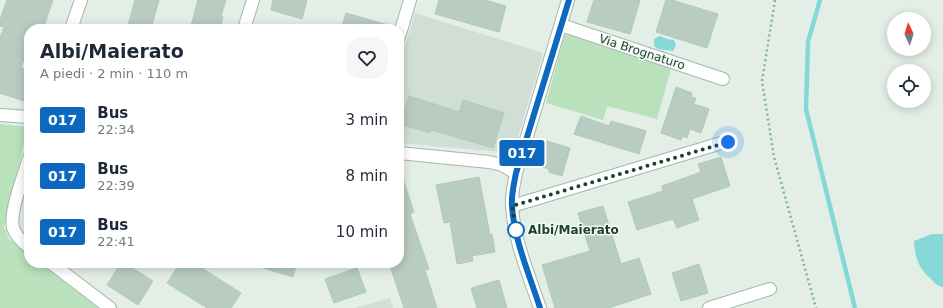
<!DOCTYPE html>
<html lang="it">
<head>
<meta charset="utf-8">
<style>
	body { margin:0; font-family:"DejaVu Sans",sans-serif; background:#f6f6f7; color:#1f2937; height:100vh; display:flex; flex-direction:column; font-size:15px; white-space:nowrap }
	* { box-sizing:border-box; margin:0 }
	p { font-size:13px; color:#747a83 }
	.icon { flex:none; width:22px; height:22px; fill:none; stroke:currentColor; stroke-width:2; stroke-linecap:round; stroke-linejoin:round }
	.map { position:relative; flex:1; overflow:hidden }
	.drawer { position:absolute; left:24px; top:24px; width:380px; height:244px; display:flex; flex-direction:column; background:#fff; border-radius:16px; box-shadow:0 2px 10px #0003 }
	.drawer>* { flex:none }
	.badge { padding:0 8px; border-radius:3px; font-size:14px; line-height:26px }
	.needle { width:26px; rotate:356deg }
	.fabs { position:absolute; left:887px; top:12px; display:grid; gap:8px }
	.fabs a { display:grid; place-items:center; width:44px; height:44px; border-radius:50%; background:#fff; box-shadow:0 2px 10px #0003; font-size:20px }
	.you { position:absolute; width:20px; height:20px; margin:-10px; border:3px solid #fff; border-radius:50%; background:#1a73e8; box-shadow:0 0 0 6px #1a73e833 }
	.map>.badge { position:absolute; translate:-50% -50%; box-shadow:0 0 0 2px #fff }
	.round { display:grid; place-items:center; flex:none; width:42px; height:42px; border-radius:16px; background:#f6f6f7 }
	.summary { display:flex; align-items:center; justify-content:space-between; height:68px; padding:0 16px }
	h1 { font-size:19px; font-weight:700; line-height:30px }
	ul { padding:0; list-style:none }
	li { display:flex; align-items:center; gap:12px; height:56px; padding:0 16px }
	li div { flex:1 }
	li b { display:block; font-size:15px }
	li em { font-style:normal }
	li .badge { min-width:44px; font-weight:700; text-align:center }
	.map>svg:first-child { display:block }
	.built { fill:#d0ded5 }
	.green { fill:#b8e1bc }
	.water { fill:#84d9d6 }
	.lines { fill:none; stroke-linecap:round; stroke-linejoin:round }
	.stream { stroke:#84d9d6; stroke-width:4.5 }
	.building { fill:#b9ccc1; stroke:#b3c8bc }
	.street-casing { stroke:#a4b7ac; stroke-width:14 }
	.path { stroke:#7fb59a; stroke-width:2.5; stroke-dasharray:2 3; stroke-linecap:butt }
	.street { stroke:#fff; stroke-width:12 }
	.line-casing { stroke:#fff; stroke-width:9 }
	.line { stroke:#0c69bf; stroke-width:6 }
	.walk { stroke:#204132; stroke-width:4; stroke-dasharray:0 7.2 }
	.stop-dot { fill:#fff; stroke:#0c69bf; stroke-width:2 }
	.labels { text-anchor:middle; stroke-width:3; stroke-linejoin:round; paint-order:stroke }
	.street-label { font-size:12px; fill:#204132; stroke:#f3faf5 }
	.stop-label { font-size:12px; font-weight:bold; fill:#204132; stroke:#f3faf5; text-anchor:start }
</style>
</head>
<body>
<div class="map">
<svg width="943" height="308" viewBox="0 0 943 308">
	<rect width="100%" height="100%" fill="#e2eee6"/>
	<g class="built">
		<polygon points="415,13 543,53 513,153 399,143 399,65"/>
		<polygon points="390,298 393,308 355,308"/>
	</g>
	<g class="green">
		<polygon points="565,34 671,69 657,119 607,106 603,120 546,103"/>
		<polygon points="0,124 28,127 4,227 9,239 29,255 29,263 40,263 98,308 0,308"/>
	</g>
	<g class="water">
		<polygon points="660,36 667,39 674,40 676,45 673,51 658,49 654,46 654,39"/>
		<path d="M932,234h11v53c-6,-1 -9,-5 -13,-9 -12,-10 -15,-22 -16,-37z"/>
	</g>
	<g class="lines">
		<polyline class="stream" points="820,0 808,42 806,109 855,308"/>
	</g>
	<g class="building">
		<polygon points="7,0 53,0 43,29 29,29 29,44 21,68 29,71 29,86 24,101 0,93 0,38 4,27 0,26 0,20"/>
		<polygon points="135,0 159,0 151,29 140,29 128,25"/>
		<polygon points="198,0 226,0 221,16 223,17 220,29 202,29 191,26"/>
		<polygon points="273,0 307,0 302,19 271,10"/>
		<polygon points="439,0 485,0 506,6 499,32 435,14"/>
		<polygon points="594,0 640,0 630,34 587,22"/>
		<polygon points="666,0 672,0 718,14 707,48 656,32"/>
		<polygon points="346,13 388,25 387,29 341,29"/>
		<polygon points="676,87 692,93 691,97 696,98 694,104 709,109 701,133 690,129 687,138 683,136 681,140 661,133"/>
		<polygon points="409,96 459,112 463,100 504,113 493,148 431,130 430,133 400,124"/>
		<polygon points="581,116 609,126 611,121 646,131 639,154 574,134"/>
		<polygon points="547,141 570,148 562,176 549,172 549,169 538,166"/>
		<polygon points="721,157 730,186 692,199 699,220 677,228 673,219 637,230 628,202 663,191 662,186 701,172 698,164"/>
		<polygon points="399,173 401,173 414,212 410,214 429,269 425,270 437,308 404,308 389,263 399,263"/>
		<polygon points="479,177 490,235 492,234 495,252 472,256 473,261 457,264 450,222 444,223 436,185"/>
		<polygon points="603,206 621,264 639,258 651,294 609,308 555,308 542,265 590,251 578,213"/>
		<polygon points="121,263 124,263 153,281 138,305 107,285"/>
		<polygon points="180,263 194,263 241,293 231,308 207,308 167,283"/>
		<polygon points="258,263 297,263 293,277 257,266"/>
		<polygon points="699,264 708,293 681,301 672,273"/>
		<polygon points="357,268 366,292 334,303 325,279"/>
		<polygon points="499,280 507,308 477,308 471,288"/>
	</g>
	<g class="lines">
		<g class="street-casing">
			<g id="street">
				<polyline points="561,25 723,79"/>
				<polyline points="71,29 81,0"/>
				<polyline points="244,29 253,0"/>
				<polyline points="399,37 410,0"/>
				<polyline points="0,115 29,117"/>
				<polyline points="399,153 489,162 502,165 516,173"/>
				<path d="M29,158c-5,17 -20,54 -16,70 3,8 9,14 16,19"/>
				<polyline points="512,206 728,141"/>
				<polyline points="51,263 110,308"/>
				<path d="M540,308c-11,-33 -26,-67 -28,-102 -1,-11 2,-22 4,-33l52,-173"/>
				<polyline points="709,308 770,289"/>
			</g>
		</g>
		<polyline class="path" points="775,0 762,81 774,157 816,308"/>
		<use href="#street" class="street"/>
	</g>
	<g class="lines">
		<g class="line-casing">
			<path id="line" d="M540,308c-10,-32 -26,-68 -28,-102 -1,-11 2,-22 4,-33l53,-173"/>
		</g>
		<use href="#line" class="line"/>
		<polyline class="walk" points="516,230 512,206 728,142"/>
	</g>
	<circle class="stop-dot" cx="516" cy="230" r="8"/>
	<g class="labels">
		<g class="street-label">
			<text transform="translate(642 52) rotate(18)" y="4">Via Brognaturo</text>
		</g>
		<g class="stop-label">
			<text x="528" y="234">Albi/Maierato</text>
		</g>
	</g>
</svg>
<div class="fabs">
<a><svg class="needle" viewBox="-14 -14 28 28"><path d="M0-13l5 13h-10z" fill="#e53935"/><path d="M0 13l5-13h-10z" fill="#747a83"/></svg></a>
<a><svg class="icon" aria-label="locate" viewBox="0 0 24 24"><circle cx="12" cy="12" r="6"/><path d="M12 2v4M12 18v4M2 12h4M18 12h4"/></svg></a>
</div>
<div class="you" style="left:728px;top:142px"></div>
<b class="badge" style="left:522px;top:153px;background:#0c69bf;color:#fff">017</b>
<section class="drawer">
<div class="summary"><div><h1>Albi/Maierato</h1><p>A piedi · 2 min · 110 m</p></div><a class="round"><svg class="icon" aria-label="heart" viewBox="0 0 24 24"><path d="M12 20l-8-8c-3-5 5-10 8-4 3-6 11-1 8 4z"/></svg></a></div>
<ul>
<li><span class="badge" style="background:#0c69bf;color:#fff">017</span><div><b>Bus</b><p>22:34</p></div><em>3 min</em></li>
<li><span class="badge" style="background:#0c69bf;color:#fff">017</span><div><b>Bus</b><p>22:39</p></div><em>8 min</em></li>
<li><span class="badge" style="background:#0c69bf;color:#fff">017</span><div><b>Bus</b><p>22:41</p></div><em>10 min</em></li>
</ul>
</section>
</div>
</body>
</html>
